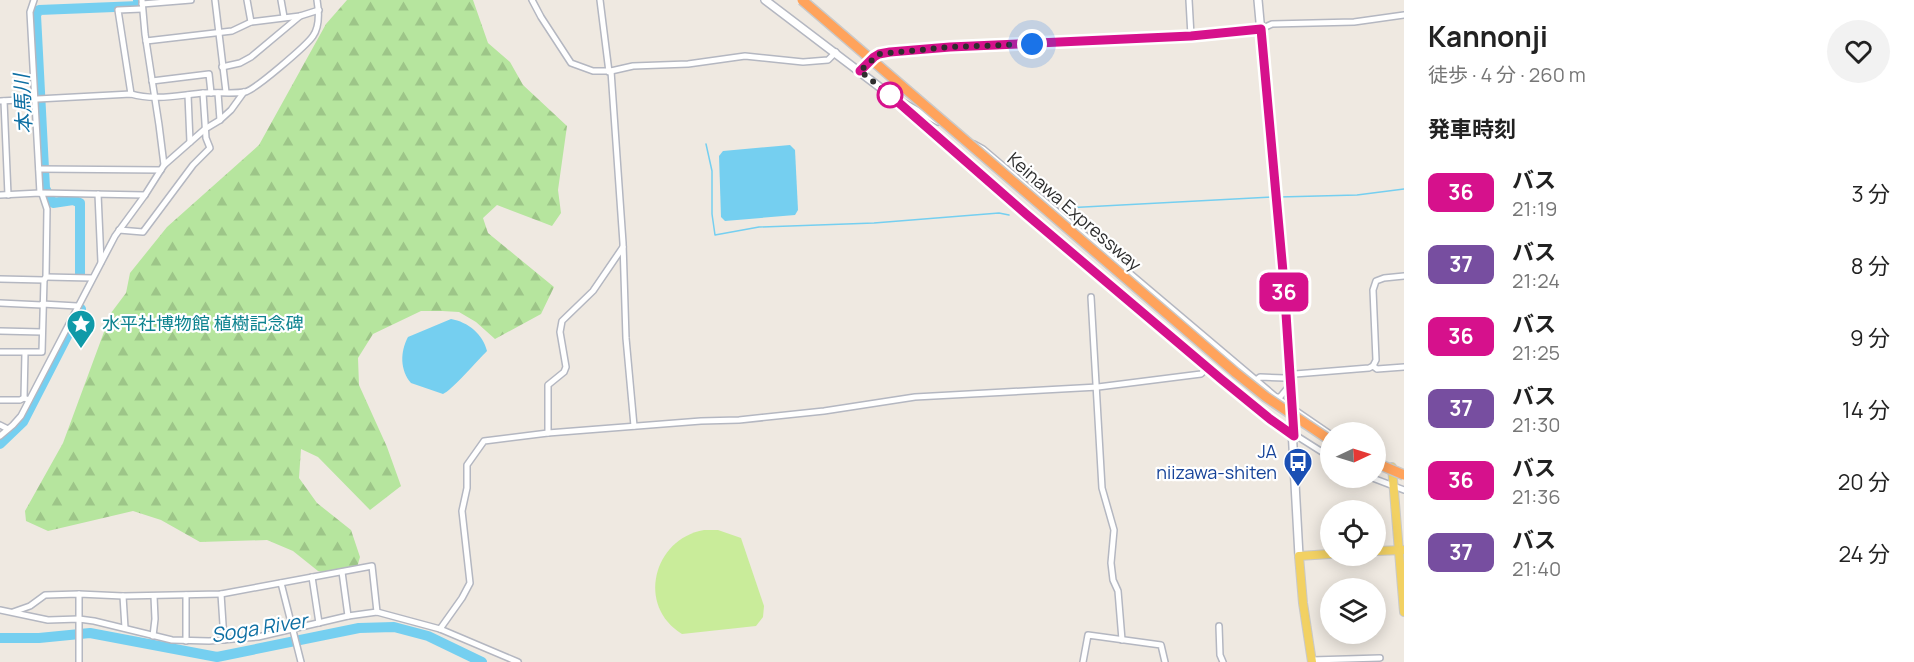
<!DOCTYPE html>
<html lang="ja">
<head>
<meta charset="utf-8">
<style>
	body { margin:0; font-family:Manrope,"Noto Sans JP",sans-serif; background:#f2f2f2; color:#222; height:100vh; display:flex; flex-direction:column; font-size:22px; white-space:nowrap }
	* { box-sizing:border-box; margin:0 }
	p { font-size:20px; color:#767676 }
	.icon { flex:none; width:33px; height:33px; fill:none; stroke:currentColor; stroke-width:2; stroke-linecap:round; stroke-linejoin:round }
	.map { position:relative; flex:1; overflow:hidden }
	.panel { display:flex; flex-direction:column; background:#fff; width:510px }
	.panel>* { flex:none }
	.badge { padding:0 12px; border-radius:9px; font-size:21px; line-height:39px }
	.needle { width:39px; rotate:86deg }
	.fabs { position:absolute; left:1320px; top:422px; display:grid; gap:12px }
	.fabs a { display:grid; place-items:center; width:66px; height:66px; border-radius:50%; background:#fff; box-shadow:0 3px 15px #0003; font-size:30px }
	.you { position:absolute; width:30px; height:30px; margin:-15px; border:4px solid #fff; border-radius:50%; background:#1a73e8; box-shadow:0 0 0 9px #1a73e833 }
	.map>.badge { position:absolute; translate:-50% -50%; box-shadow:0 0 0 3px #fff }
	h2 { padding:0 24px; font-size:22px; line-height:54px }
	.round { display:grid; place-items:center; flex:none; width:63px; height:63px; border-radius:32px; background:#f2f2f2 }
	.overview { display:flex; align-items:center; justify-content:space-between; height:102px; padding:0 24px }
	h1 { font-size:28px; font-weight:700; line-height:45px }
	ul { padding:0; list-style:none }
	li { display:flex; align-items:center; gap:18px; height:72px; padding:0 24px }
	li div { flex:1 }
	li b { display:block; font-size:22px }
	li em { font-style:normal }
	li .badge { min-width:66px; font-weight:700; text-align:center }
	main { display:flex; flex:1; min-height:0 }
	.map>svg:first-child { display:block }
	.forest { fill:url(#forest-firs) }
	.pitch { fill:#c9ec9a }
	.water { fill:#75cff0 }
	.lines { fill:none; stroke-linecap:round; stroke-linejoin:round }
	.stream { stroke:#75cff0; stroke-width:1.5 }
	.river { stroke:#75cff0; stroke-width:10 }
	.street-casing { stroke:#b4b7c1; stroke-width:8 }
	.secondary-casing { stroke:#b4b7c1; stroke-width:10 }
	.primary-casing { stroke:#c9c9c9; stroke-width:10 }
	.street { stroke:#fff; stroke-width:5 }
	.secondary { stroke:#fff; stroke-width:7 }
	.primary { stroke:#f2d163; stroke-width:8 }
	.highway-bridge-casing { stroke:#c9c9c9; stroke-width:12; stroke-linecap:butt }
	.highway-bridge { stroke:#ffa35c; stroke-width:9 }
	.line-casing { stroke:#fff; stroke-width:14 }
	.line { stroke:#d6118c; stroke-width:9 }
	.walk { stroke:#2e2e2e; stroke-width:6; stroke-dasharray:0 10.8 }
	.stop-dot { fill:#fff; stroke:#d6118c; stroke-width:3 }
	.labels { text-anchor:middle; stroke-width:4.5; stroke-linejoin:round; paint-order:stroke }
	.street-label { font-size:18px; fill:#2e2e2e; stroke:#fff }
	.culture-label { font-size:18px; fill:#0d838f; stroke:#fff; text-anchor:start }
	.transit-label { font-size:18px; fill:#164399; stroke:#fff; text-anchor:end }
	.water-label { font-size:20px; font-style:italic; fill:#0d6fa3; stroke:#fff }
</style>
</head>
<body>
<main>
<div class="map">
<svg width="1404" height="662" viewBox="0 0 1404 662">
	<defs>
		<pattern id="forest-firs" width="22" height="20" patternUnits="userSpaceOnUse" patternTransform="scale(1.5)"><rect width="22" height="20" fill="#b6e59e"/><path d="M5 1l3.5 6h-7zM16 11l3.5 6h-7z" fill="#9dc588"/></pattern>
	</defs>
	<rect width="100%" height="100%" fill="#efe9e1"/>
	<polygon class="forest" points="347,0 473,0 488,43 510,62 523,85 567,126 558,190 561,213 552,226 497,205 483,218 488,233 554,287 541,314 495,339 476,322 459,312 442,311 421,311 373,334 358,358 359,385 387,447 401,486 370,510 318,457 301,449 299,478 317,503 351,530 360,557 356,571 335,575 318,571 293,551 267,540 200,542 161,520 133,511 48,531 26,521 25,511 63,443 111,313 126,293 130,273 167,227 259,145 326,24"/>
	<path class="pitch" d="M704,530h14l23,8 23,68 -1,11 -7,9 -74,8c-46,-28 -29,-95 22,-104z"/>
	<g class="water">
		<polygon points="790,145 795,150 798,210 795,215 725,221 721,217 719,156 723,151"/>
		<path d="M451,319c17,3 32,15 36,32 -9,9 -36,40 -44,43l-32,-11c-11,-13 -11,-31 -3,-46z"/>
	</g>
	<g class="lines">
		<g class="stream">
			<polyline points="706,144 712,171 712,214 715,235 759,227 874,223 999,213 1009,215"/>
			<polyline points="1279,197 1357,195 1404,189"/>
			<polyline points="1065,208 1274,197"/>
		</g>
		<g class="river">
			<polyline points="80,274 80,203 73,200 53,203 45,188 36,15 39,10 139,6 138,0"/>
			<polyline points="0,444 23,422 81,309"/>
			<polyline points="0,638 39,638 90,633 217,657 359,628 394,627 428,636 482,662"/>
		</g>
		<g class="street-casing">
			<g id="street">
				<polyline points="34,0 30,12 40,193"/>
				<polyline points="215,0 226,92"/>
				<polyline points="247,0 251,22"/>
				<polyline points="281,0 284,17"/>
				<polyline points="532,0 541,17 571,63 593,71 611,71 633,66 688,64 745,56 803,62 828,60 836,52"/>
				<polyline points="600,0 609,72"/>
				<polyline points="1189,0 1191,36"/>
				<polyline points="142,4 191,0"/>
				<polyline points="1261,29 1272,24 1354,22 1404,15"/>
				<polyline points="146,41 232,31 251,22 300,16 319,10"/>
				<polyline points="222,67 240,63 251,57 300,16"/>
				<polyline points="611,71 623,243 626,338 634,426"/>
				<polyline points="152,81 209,74 211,93"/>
				<polyline points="218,93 220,120"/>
				<polyline points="131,94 118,10 142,9"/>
				<polyline points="188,95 190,142"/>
				<polyline points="890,95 1026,214 1221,379 1270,419 1330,457"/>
				<polyline points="894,97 938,122"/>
				<path d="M0,101l131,-7c24,7 48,1 73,-1 12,-1 30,1 41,-1 10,-2 62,-47 68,-56 7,-10 6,-24 4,-36"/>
				<polyline points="4,101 8,195"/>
				<polyline points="974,144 983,149 1276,397 1330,434"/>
				<polyline points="164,165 205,129 220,120 231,110 244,92"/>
				<polyline points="39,169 161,170"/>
				<polyline points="98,194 101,262"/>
				<polyline points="0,195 40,193 145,195"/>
				<polyline points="119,230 143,232 193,165 210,148 206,138 203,93"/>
				<polyline points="46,277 92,278"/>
				<polyline points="0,279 44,280"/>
				<polyline points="1091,297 1102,488 1114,530 1111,563 1113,580 1118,591 1122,640"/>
				<polyline points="0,303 42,305"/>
				<polyline points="42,304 77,306"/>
				<polyline points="0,331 42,332"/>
				<polyline points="0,352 42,352 44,280 46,277 47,209 42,194"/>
				<polyline points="25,353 24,398 29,400"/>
				<polyline points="1373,366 1376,360 1373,290 1376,281 1384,278 1404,276"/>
				<polyline points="1256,380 1260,377 1285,378 1295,374 1369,368 1373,366 1377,369 1404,367"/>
				<polyline points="1276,397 1280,397 1290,385"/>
				<polyline points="0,400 20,400 24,398"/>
				<polyline points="0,425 8,429"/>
				<polyline points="548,433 548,385 564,372 566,367 560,332 562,321 593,291 623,247"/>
				<polyline points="0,436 13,425 21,416 115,236 145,195 164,165 159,125 145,34 142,0"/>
				<polyline points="1370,477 1404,490"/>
				<polyline points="342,572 348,616"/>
				<polyline points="312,577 319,623"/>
				<polyline points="281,583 301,662"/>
				<polyline points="79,594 79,662"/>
				<polyline points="221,594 224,640"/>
				<polyline points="186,595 186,641"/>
				<polyline points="123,596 125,628"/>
				<polyline points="0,610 48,620 79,619 94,621 172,640 209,641 258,637 348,616 377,612 440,629 518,662"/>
				<polyline points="13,612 30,606 45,595 79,594 123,596 221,594 372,566 377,612"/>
				<polyline points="1219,626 1220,655 1223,662"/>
				<polyline points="440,629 462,598 470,583 462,511 467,488 467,465 484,441 548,433 701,421 739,420 824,411 915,397 1098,387 1201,374 1207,368"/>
				<polyline points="153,636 155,619 154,596"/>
				<polyline points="1312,660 1380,658"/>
				<polyline points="1083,662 1088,635 1161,645 1165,662"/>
			</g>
		</g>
		<g class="secondary-casing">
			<g id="secondary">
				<polyline points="765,0 890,95"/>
				<polyline points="1258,0 1284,283 1299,556"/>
				<polyline points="860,71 874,57 879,54 890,53 950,47 1191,36 1261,29"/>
			</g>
		</g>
		<g class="primary-casing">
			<g id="primary">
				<polyline points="1392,467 1404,612"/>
				<polyline points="1376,551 1404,550"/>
				<polyline points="1312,662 1303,603 1299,556 1330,554"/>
			</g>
		</g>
		<use href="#street" class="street"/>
		<use href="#secondary" class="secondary"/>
		<use href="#primary" class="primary"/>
		<g class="highway-bridge-casing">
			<g id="highway-bridge">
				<polyline points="802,0 1236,373 1266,397 1330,440"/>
				<polyline points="1376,463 1404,475"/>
			</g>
		</g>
		<use href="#highway-bridge" class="highway-bridge"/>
	</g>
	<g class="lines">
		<g class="line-casing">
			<polyline id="line" points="860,71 874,57 879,54 890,52 950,47 1191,36 1261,29 1284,283 1294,436 1270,419 1221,379 1026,214 890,95"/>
		</g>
		<use href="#line" class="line"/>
		<polyline class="walk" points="890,95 860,71 879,54 950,47 1032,44"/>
	</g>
	<defs>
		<g id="sight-pin" transform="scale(1.5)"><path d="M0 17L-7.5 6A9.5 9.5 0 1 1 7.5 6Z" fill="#0f9aa8" stroke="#fff"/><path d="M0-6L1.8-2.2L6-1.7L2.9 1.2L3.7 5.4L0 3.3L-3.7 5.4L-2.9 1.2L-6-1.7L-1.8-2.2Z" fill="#fff"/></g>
		<g id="bus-pin" transform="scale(1.5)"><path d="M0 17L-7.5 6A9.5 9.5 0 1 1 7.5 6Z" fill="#1a4fb4" stroke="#fff"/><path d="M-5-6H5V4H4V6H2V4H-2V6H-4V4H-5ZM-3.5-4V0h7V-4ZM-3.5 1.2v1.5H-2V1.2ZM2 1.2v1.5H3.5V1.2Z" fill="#fff"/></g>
	</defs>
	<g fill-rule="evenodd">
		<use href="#sight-pin" x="81" y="324"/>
		<use href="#bus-pin" x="1298" y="462"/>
	</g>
	<circle class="stop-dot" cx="890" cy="95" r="12"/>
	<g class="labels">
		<g class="street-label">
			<text transform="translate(1074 212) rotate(41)" y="6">Keinawa Expressway</text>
		</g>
		<g class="culture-label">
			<text x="102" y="330">水平社博物館 植樹記念碑</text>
		</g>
		<g class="transit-label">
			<text x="1277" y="458">JA<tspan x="1277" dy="21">niizawa-shiten</tspan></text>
		</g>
		<g class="water-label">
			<text transform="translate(23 104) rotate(-93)" y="7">本馬川</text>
			<text transform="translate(259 628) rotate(-9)" y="7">Soga River</text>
		</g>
	</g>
</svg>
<div class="fabs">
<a><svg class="needle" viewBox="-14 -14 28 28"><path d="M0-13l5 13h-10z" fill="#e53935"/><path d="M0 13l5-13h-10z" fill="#767676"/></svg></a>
<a><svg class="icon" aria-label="locate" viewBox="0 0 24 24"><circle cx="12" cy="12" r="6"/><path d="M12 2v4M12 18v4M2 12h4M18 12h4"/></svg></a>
<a><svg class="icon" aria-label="layers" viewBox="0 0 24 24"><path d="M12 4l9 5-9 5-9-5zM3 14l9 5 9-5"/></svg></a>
</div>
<div class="you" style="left:1032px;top:44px"></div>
<b class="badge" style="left:1284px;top:292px;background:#d6118c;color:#fff">36</b>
</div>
<section class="panel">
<div class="overview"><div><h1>Kannonji</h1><p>徒歩 · 4 分 · 260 m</p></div><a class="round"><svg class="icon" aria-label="heart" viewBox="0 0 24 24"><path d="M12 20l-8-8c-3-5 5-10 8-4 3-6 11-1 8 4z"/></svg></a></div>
<h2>発車時刻</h2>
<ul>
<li><span class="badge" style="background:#d6118c;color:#fff">36</span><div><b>バス</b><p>21:19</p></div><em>3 分</em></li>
<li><span class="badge" style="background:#774ea0;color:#fff">37</span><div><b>バス</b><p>21:24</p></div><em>8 分</em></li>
<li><span class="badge" style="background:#d6118c;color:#fff">36</span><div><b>バス</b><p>21:25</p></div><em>9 分</em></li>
<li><span class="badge" style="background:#774ea0;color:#fff">37</span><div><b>バス</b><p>21:30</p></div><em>14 分</em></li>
<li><span class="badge" style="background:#d6118c;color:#fff">36</span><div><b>バス</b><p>21:36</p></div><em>20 分</em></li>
<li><span class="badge" style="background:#774ea0;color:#fff">37</span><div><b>バス</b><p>21:40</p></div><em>24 分</em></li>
</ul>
</section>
</main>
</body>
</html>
